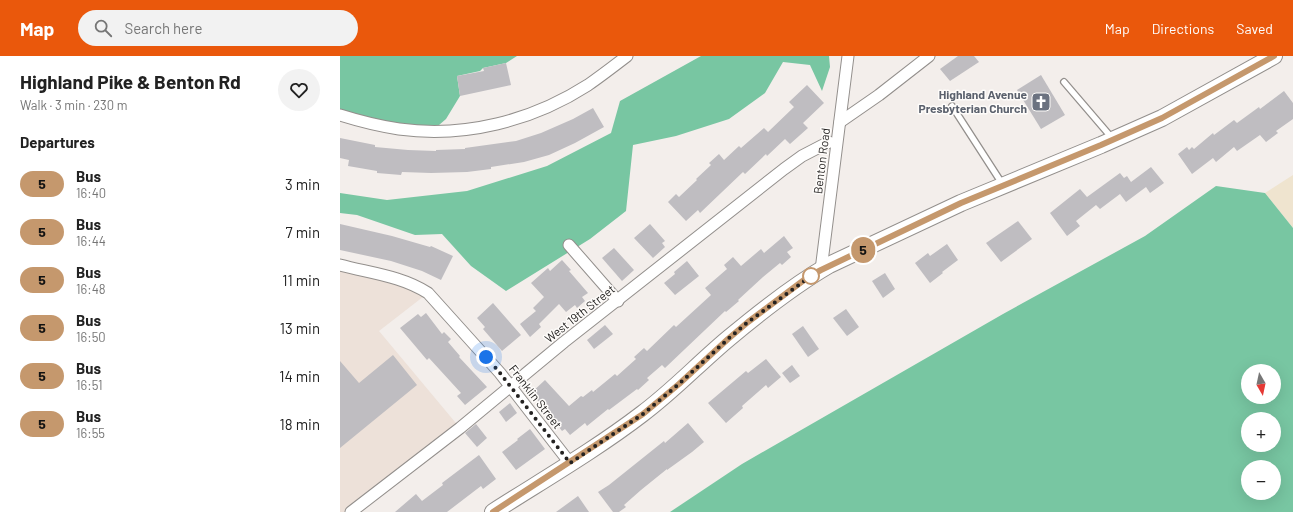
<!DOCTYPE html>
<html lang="en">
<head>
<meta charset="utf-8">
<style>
	body { margin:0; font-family:Barlow,sans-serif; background:#f2f2f2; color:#222; height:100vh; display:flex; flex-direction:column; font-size:15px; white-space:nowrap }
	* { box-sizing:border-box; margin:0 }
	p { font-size:13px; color:#767676 }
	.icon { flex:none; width:22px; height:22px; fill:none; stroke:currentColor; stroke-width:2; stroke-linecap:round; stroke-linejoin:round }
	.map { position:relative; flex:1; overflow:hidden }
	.details { display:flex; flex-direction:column; background:#fff; width:340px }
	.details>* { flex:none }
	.badge { padding:0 8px; border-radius:13px; font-size:14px; line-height:26px }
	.needle { width:26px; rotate:171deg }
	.tools { position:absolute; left:901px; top:308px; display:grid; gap:8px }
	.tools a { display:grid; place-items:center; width:40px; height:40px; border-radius:50%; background:#fff; box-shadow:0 4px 16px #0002; font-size:20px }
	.you { position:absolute; width:20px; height:20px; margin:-10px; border:3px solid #fff; border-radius:50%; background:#1a73e8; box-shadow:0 0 0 6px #1a73e833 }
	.map>.badge { position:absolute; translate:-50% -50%; box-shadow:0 0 0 2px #fff }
	h2 { padding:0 20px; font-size:15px; line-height:36px }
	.round { display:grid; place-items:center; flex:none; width:42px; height:42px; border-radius:21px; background:#f2f2f2 }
	.headline { display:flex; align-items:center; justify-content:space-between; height:68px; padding:0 20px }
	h1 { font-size:19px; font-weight:700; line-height:30px }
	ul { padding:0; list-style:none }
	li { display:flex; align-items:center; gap:12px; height:48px; padding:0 20px }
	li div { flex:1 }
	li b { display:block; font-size:15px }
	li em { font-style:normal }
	li .badge { min-width:44px; font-weight:700; text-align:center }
	header { display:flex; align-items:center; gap:24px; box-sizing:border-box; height:56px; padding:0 20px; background:#ea580c; color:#fff }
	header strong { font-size:19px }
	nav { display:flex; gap:22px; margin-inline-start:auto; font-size:14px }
	.search { width:280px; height:36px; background:#f2f2f2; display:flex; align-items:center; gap:10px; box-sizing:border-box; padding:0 14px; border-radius:22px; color:#767676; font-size:15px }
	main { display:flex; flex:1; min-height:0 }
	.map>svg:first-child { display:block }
	.commercial { fill:#efe4cf }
	.built { fill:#ede1d9 }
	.forest { fill:#78c6a2; fill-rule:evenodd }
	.building { fill:#bfbdc1 }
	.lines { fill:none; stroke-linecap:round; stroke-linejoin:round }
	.lane-casing { stroke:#938f8c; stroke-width:8 }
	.street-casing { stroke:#938f8c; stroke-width:13 }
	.secondary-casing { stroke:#938f8c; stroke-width:18 }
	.lane { stroke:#fff; stroke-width:5.5 }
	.street { stroke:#fff; stroke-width:11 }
	.secondary { stroke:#fff; stroke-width:16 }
	.line-casing { stroke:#fff; stroke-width:9 }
	.line { stroke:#c5986d; stroke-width:6 }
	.walk { stroke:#242221; stroke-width:4; stroke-dasharray:0 7.2 }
	.stop-dot { fill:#fff; stroke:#c5986d; stroke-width:2 }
	.labels { text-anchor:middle; stroke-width:3; stroke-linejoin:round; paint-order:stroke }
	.worship-label { font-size:12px; font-weight:bold; fill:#5b616d; stroke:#fefcfa; text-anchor:end }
	.street-label { font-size:12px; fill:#242221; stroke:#fefcfa }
</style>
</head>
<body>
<header>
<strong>Map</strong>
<div class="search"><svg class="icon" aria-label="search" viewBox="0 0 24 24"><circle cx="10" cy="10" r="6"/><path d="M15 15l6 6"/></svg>Search here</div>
<nav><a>Map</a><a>Directions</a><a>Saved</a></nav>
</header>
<main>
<section class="details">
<div class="headline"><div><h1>Highland Pike &amp; Benton Rd</h1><p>Walk · 3 min · 230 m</p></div><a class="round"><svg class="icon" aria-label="heart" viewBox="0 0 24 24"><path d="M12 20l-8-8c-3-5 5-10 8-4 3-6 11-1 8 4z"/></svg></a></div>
<h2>Departures</h2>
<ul>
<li><span class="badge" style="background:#c5986d;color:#111">5</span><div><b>Bus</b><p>16:40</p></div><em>3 min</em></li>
<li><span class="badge" style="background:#c5986d;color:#111">5</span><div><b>Bus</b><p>16:44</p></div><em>7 min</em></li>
<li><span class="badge" style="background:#c5986d;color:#111">5</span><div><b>Bus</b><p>16:48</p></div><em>11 min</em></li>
<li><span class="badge" style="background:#c5986d;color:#111">5</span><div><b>Bus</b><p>16:50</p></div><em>13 min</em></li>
<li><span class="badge" style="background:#c5986d;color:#111">5</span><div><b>Bus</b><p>16:51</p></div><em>14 min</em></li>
<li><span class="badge" style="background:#c5986d;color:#111">5</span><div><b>Bus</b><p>16:55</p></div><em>18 min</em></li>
</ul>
</section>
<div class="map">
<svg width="953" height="456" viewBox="0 0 953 456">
	<rect width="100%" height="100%" fill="#f3eeeb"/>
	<polygon class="commercial" points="953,119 953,172 925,137"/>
	<polygon class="built" points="0,209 88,237 39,275 120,372 11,456 0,456"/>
	<g class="forest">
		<polygon points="0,0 177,0 166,7 143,12 140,15 117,20 120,40 106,63 92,75 0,59"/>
		<polygon points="361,0 489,0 490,11 482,35 470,9 443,6 425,37 389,63 336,80 293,89 286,155 250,183 166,235 131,210 102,178 75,179 17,159 0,157 0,137 47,144 127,135 207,110 271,77 280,45"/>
		<path d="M876,130l49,7 28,35v284h-623l72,-48 261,-150 142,-78zM908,315h26v26h-26zM908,363h26v26h-26zM908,411h26v26h-26z"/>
	</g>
	<g class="building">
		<polygon points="618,0 634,0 639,6 610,25 600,13"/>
		<polygon points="166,7 171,29 120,40 117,20 144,15 143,12"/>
		<polygon points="701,19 725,59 701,73 677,34"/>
		<polygon points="467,29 484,47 463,67 468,72 450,88 445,83 427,100 426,98 405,118 403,116 360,157 358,154 346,165 328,146 336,138 339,141 357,124 356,123 371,109 369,107 379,98 384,104 399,90 401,92 424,72 428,76 454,51 449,46"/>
		<polygon points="944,35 953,47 953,63 936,75 938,77 926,86 920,79 897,95 894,91 876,106 873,102 852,118 838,98 847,91 849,94 852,91 854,93 873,77 874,79 894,64 897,67 919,51 920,53"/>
		<polygon points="253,52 264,71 235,87 209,99 184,106 151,111 151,113 127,116 91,117 62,116 61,119 37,117 37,115 8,110 9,104 0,102 0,82 35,89 35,91 68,94 96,95 96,94 125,93 125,92 176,85 201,77 233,63"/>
		<polygon points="811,111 824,127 810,137 806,131 786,146 780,138 760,153 756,149 736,165 740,170 727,180 710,157 740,133 747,141 780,117 784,122 787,120 791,126"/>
		<polygon points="678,165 692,183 661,206 646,187"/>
		<polygon points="0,168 52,180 90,191 91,190 113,200 101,224 82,215 51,205 0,194"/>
		<polygon points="310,168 325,185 322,187 325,191 313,202 294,182"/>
		<polygon points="444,180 453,192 447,196 451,201 442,209 440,207 423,221 398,244 399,245 386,256 385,255 325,312 322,309 307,322 309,324 298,334 297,333 269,354 268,353 247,370 245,367 230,379 225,373 222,375 210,360 211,359 191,337 205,324 229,350 241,340 243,341 252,334 253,336 275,318 277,320 296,303 294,301 304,292 307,295 334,269 336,271 371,239 365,232 387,213 384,209 393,201 401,210 421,193 424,197"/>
		<polygon points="607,188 618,204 602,216 603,217 590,227 575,207 588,197 590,200"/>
		<polygon points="274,192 294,214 282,225 262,202"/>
		<polygon points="222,204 231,214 229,215 248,237 242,241 245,245 237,252 235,249 226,256 219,248 199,268 201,271 190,281 180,268 196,255 193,252 204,241 191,227 208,212 210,215"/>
		<polygon points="347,205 359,220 335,239 324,227 335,218 334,216"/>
		<polygon points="545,217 555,233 543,242 532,225"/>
		<polygon points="153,247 181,279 162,295 143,273 145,271 137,262"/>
		<polygon points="506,253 519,271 507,280 493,262"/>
		<polygon points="86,257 102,278 104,276 111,283 108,286 120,300 119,301 147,331 125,349 117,340 121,337 89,302 87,304 60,272 78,258 81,261"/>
		<polygon points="265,269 273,278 254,293 247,284"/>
		<polygon points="463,270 479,293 468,301 452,278"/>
		<polygon points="53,299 77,329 0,392 0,305 19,327"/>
		<polygon points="426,303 441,321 428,332 426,329 402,350 403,352 386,367 368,347 406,315 408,317"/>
		<polygon points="452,309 460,320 450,327 442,317"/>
		<polygon points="170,347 177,357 166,366 159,356"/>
		<polygon points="348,367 364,386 352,396 327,414 327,413 301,434 284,449 286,451 279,456 273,456 258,436 269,429 324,385 325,387"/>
		<polygon points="136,368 147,382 137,391 125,377"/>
		<polygon points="190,373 205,393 176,414 162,396 178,384 177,383"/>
		<polygon points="139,399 156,423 143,433 141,430 107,456 55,456 76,438 82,445 103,429 102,427"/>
		<polygon points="238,440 249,456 216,456"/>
	</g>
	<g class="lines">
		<g class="lane-casing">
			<g id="lane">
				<polyline points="724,26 772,82"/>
				<polyline points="612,50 663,129"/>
			</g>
		</g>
		<g class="street-casing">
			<g id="street">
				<path d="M0,59c19,6 39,11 59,14 66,9 133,-8 189,-44 13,-9 26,-19 39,-29"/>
				<polyline points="500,66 539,39 589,0"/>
				<polyline points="229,189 278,245"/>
				<path d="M0,209c30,8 62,11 88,28l72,80 70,90"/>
				<polyline points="481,214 508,0"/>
				<polyline points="11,456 120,372 224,286 444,113 462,100 489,86"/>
			</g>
		</g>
		<g class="secondary-casing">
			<path id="secondary" d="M153,456c50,-32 102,-62 149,-98 31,-23 57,-51 87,-76 31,-26 64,-52 100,-73l132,-62 140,-58 61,-27 112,-62"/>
		</g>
		<use href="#lane" class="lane"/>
		<use href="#street" class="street"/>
		<use href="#secondary" class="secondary"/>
	</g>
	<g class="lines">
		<g class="line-casing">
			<polyline id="line" points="153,456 303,358 339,328 388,283 408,266 468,221 481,214 621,147 761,89 822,62 934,0"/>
		</g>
		<use href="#line" class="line"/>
		<polyline class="walk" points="146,301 160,317 230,407 303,358 339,328 388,283 408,266 471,220"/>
	</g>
	<defs>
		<g id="church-square" transform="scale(1)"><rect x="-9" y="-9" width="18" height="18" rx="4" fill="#6b7280" stroke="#fefcfa"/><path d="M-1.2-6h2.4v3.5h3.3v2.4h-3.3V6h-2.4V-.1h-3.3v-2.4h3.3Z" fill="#fff"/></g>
	</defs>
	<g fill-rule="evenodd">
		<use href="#church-square" x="701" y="46"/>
	</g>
	<circle class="stop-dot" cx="471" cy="220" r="8"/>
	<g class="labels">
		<g class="worship-label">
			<text x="687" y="43">Highland Avenue<tspan x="687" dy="14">Presbyterian Church</tspan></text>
		</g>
		<g class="street-label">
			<text transform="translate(482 105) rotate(-83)" y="4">Benton Road</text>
			<text transform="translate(240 258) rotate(-38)" y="4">West 19th Street</text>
			<text transform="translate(195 341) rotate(52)" y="4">Franklin Street</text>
		</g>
	</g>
</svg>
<div class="tools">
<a><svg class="needle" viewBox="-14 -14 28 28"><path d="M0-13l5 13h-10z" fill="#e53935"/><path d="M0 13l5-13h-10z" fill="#767676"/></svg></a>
<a>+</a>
<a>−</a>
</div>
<div class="you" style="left:146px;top:301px"></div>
<b class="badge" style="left:523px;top:194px;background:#c5986d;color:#111">5</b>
</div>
</main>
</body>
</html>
